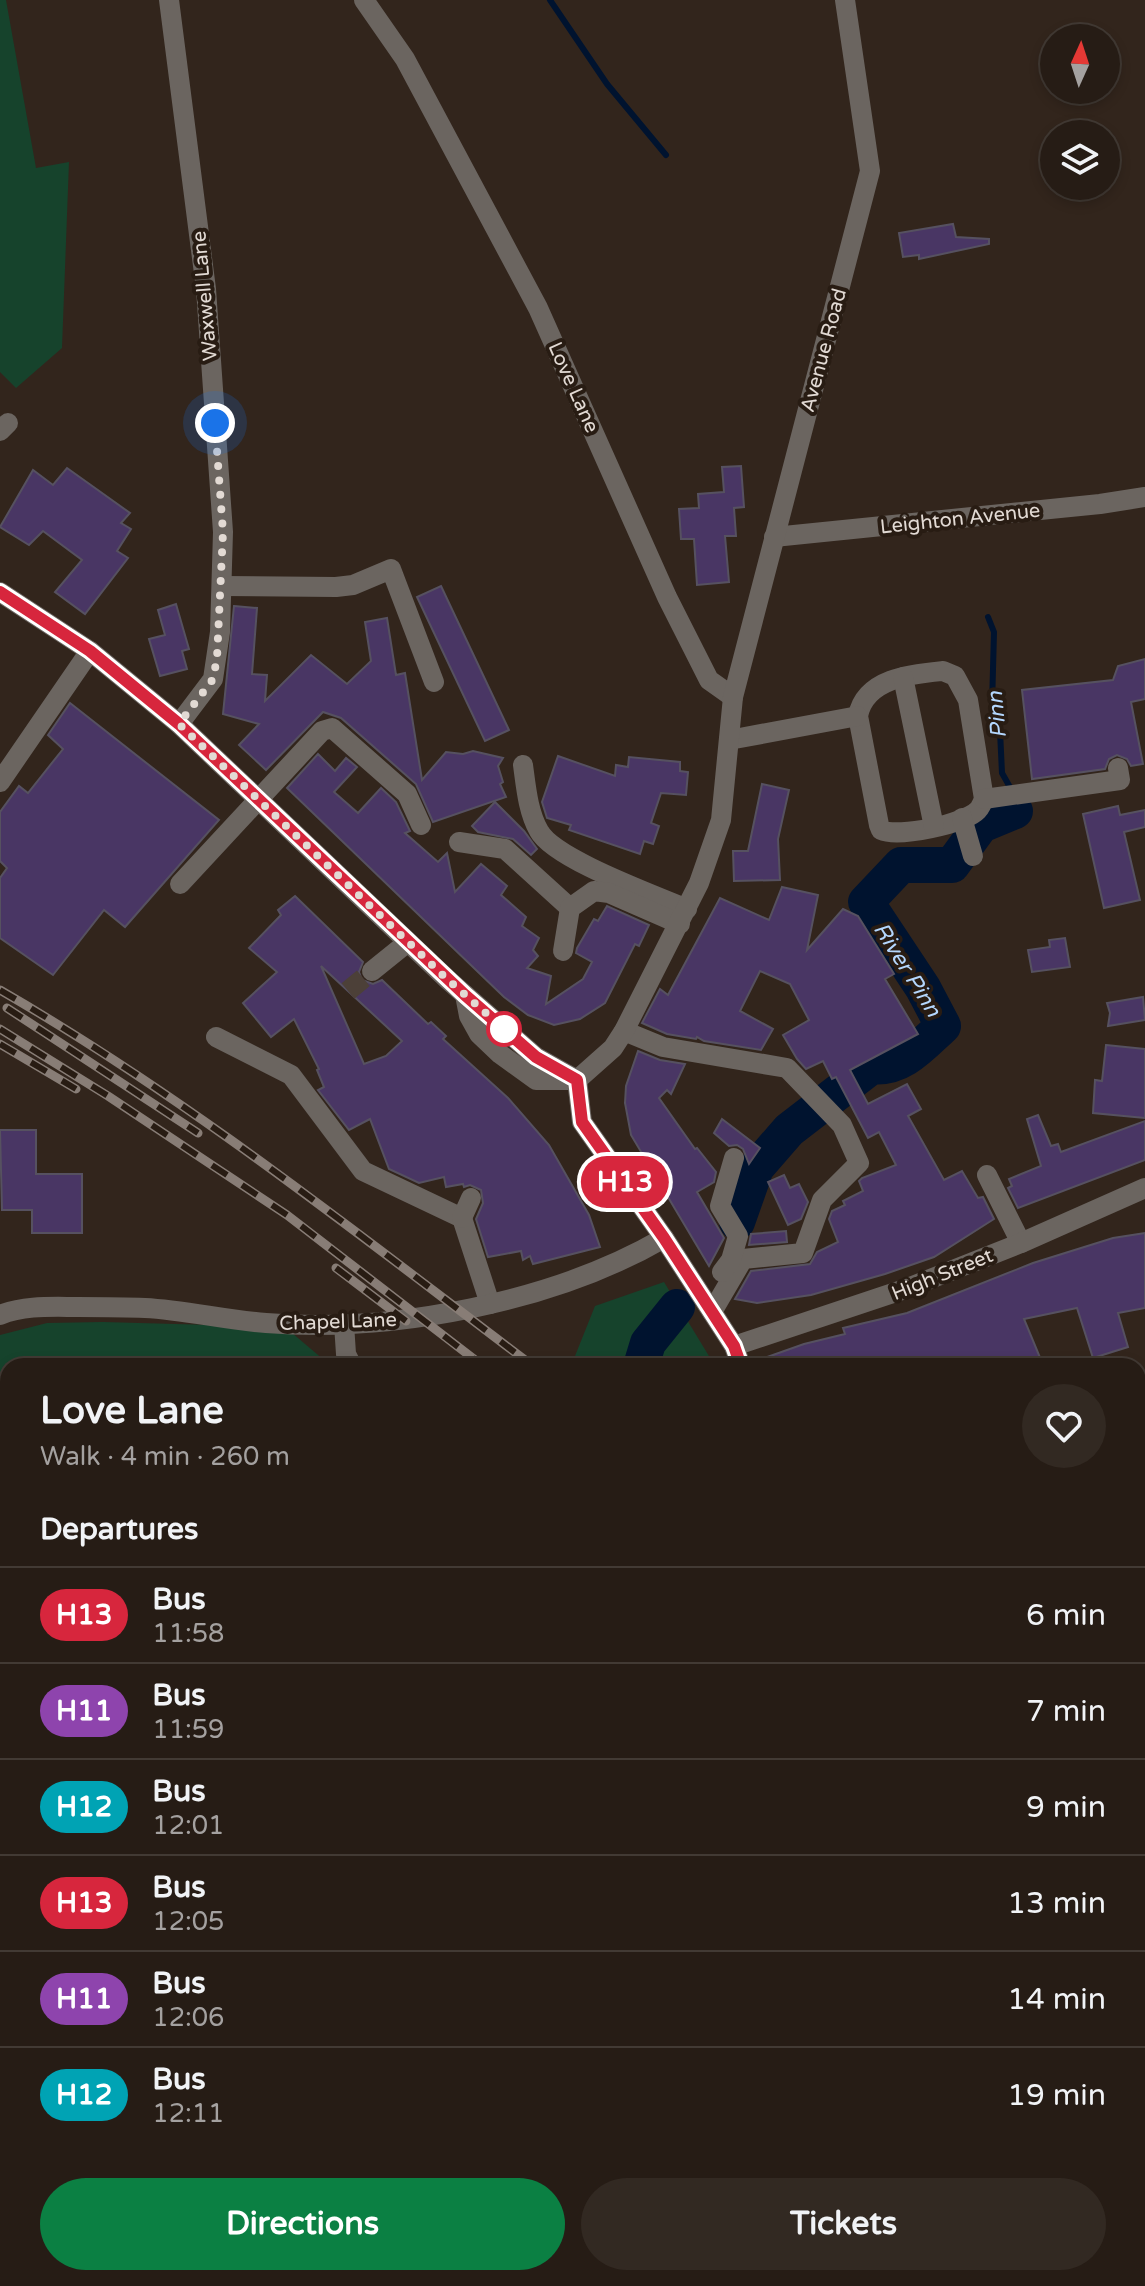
<!DOCTYPE html>
<html lang="en">
<head>
<meta charset="utf-8">
<style>
	body { margin:0; font-family:"Varela Round",sans-serif; background:#322922; color:#f1f3f6; height:100vh; display:flex; flex-direction:column; font-size:30px; white-space:nowrap }
	* { box-sizing:border-box; margin:0 }
	p { font-size:26px; color:#a4a1a0 }
	.icon { flex:none; width:44px; height:44px; fill:none; stroke:currentColor; stroke-width:2; stroke-linecap:round; stroke-linejoin:round }
	.map { position:relative; flex:1; overflow:hidden }
	.details { position:absolute; left:0px; top:1358px; width:1146px; height:928px; display:flex; flex-direction:column; background:#261c15; border-radius:24px 24px 0 0; box-shadow:0 4px 12px #0003,0 0 0 2px #423a34 }
	.details>* { flex:none }
	.badge { padding:0 16px; border-radius:26px; font-size:28px; line-height:52px }
	.needle { width:52px; rotate:3deg }
	.fabs { position:absolute; left:1040px; top:24px; display:grid; gap:16px }
	.fabs a { display:grid; place-items:center; width:80px; height:80px; border-radius:50%; background:#261c15; box-shadow:0 4px 12px #0003,0 0 0 2px #423a34; font-size:40px }
	.you { position:absolute; width:40px; height:40px; margin:-20px; border:6px solid #fff; border-radius:50%; background:#1a73e8; box-shadow:0 0 0 12px #1a73e833 }
	.map>.badge { position:absolute; translate:-50% -50%; box-shadow:0 0 0 4px #fff }
	h2 { padding:0 40px; font-size:30px; line-height:72px }
	.round { display:grid; place-items:center; flex:none; width:84px; height:84px; border-radius:42px; background:#322922 }
	.summary { display:flex; align-items:center; justify-content:space-between; height:136px; padding:0 40px }
	h1 { font-size:38px; font-weight:800; line-height:60px }
	.primary-button { display:flex; gap:16px; margin-top:auto; padding:16px 40px }
	.primary-button a { flex:1; height:92px; border-radius:48px; background:#0b8043; color:#fff; font-size:32px; font-weight:800; line-height:92px; text-align:center }
	.primary-button a+a { background:#322922; color:#f1f3f6 }
	ul { padding:0; list-style:none }
	li { display:flex; align-items:center; gap:24px; height:96px; padding:0 40px; border-top:2px solid #423a34 }
	li div { flex:1 }
	li b { display:block; font-size:30px }
	li em { font-style:normal }
	li .badge { min-width:88px; font-weight:700; text-align:center }
	.map>svg:first-child { display:block }
	.green { fill:#16432c }
	.lines { fill:none; stroke-linecap:round; stroke-linejoin:round }
	.stream { stroke:#00132f; stroke-width:6 }
	.river { stroke:#00132f; stroke-width:36 }
	.building { fill:#493664; stroke:#565160; stroke-width:2; fill-rule:evenodd }
	.minor-tunnel { stroke:#4c4038; stroke-width:20; stroke-dasharray:20 10; stroke-linecap:butt }
	.minor { stroke:#6b6560; stroke-width:20 }
	.rail-casing { stroke:#887d76; stroke-width:9 }
	.rail { stroke:#281c13; stroke-width:6; stroke-dasharray:18; stroke-linecap:butt }
	.line-casing { stroke:#fff; stroke-width:18 }
	.line { stroke:#d7263d; stroke-width:12 }
	.walk { stroke:#e2dad4; stroke-width:8; stroke-dasharray:0 14.4 }
	.stop-dot { fill:#fff; stroke:#d7263d; stroke-width:4 }
	.labels { text-anchor:middle; stroke-width:8; stroke-linejoin:round; paint-order:stroke }
	.street-label { font-size:20px; fill:#e2dad4; stroke:#281c13 }
	.water-label { font-size:22px; font-style:italic; fill:#b4d7fe; stroke:#281c13 }
</style>
</head>
<body>
<div class="map">
<svg width="1145" height="2286" viewBox="0 0 1145 2286">
	<rect width="100%" height="100%" fill="#32251c"/>
	<g class="green">
		<polygon points="0,0 6,0 36,168 69,162 62,348 16,388 0,372"/>
		<polygon points="664,1282 715,1366 571,1366 595,1306"/>
		<polygon points="103,1322 285,1327 331,1366 8,1366 8,2057 0,2057 0,1335 47,1323"/>
	</g>
	<g class="lines">
		<g class="stream">
			<polyline points="550,0 607,84 666,155"/>
			<polyline points="988,617 994,632 992,706 1000,731 1002,773 1011,789 1015,811"/>
		</g>
		<g class="river">
			<path d="M737,1222l19,-54 33,-38 83,-64c30,4 51,-22 71,-40l-20,-38 -57,-86 35,-37h51l29,-40 34,-14"/>
			<polyline points="641,1366 648,1343 677,1307"/>
		</g>
	</g>
	<g class="building">
		<polygon points="953,224 956,237 989,239 989,244 919,259 919,255 903,257 899,233"/>
		<polygon points="741,466 744,507 734,508 736,536 725,536 729,582 697,585 694,539 681,539 679,509 699,508 698,494 724,492 722,467"/>
		<polygon points="67,468 130,513 121,523 131,529 117,551 128,558 85,614 55,592 82,560 43,531 29,545 0,527 33,470 53,485"/>
		<polygon points="441,586 509,730 485,741 417,597"/>
		<polygon points="176,604 189,649 182,651 187,669 160,676 149,639 165,635 158,610"/>
		<polygon points="234,606 257,608 252,674 267,675 265,701 311,655 347,684 371,661 365,622 387,618 396,675 405,673 422,780 446,752 463,754 473,751 503,758 498,766 503,782 500,784 506,797 433,822 416,784 341,718 323,712 266,770 239,745 259,724 223,714"/>
		<polygon points="1145,659 1145,699 1131,702 1143,764 1131,766 1127,759 1117,755 1109,759 1105,769 1032,779 1022,690 1113,680 1118,666"/>
		<polygon points="70,703 219,820 125,927 104,910 53,975 0,938 0,878 7,868 0,861 0,812 19,786 28,793 63,749 48,735"/>
		<polygon points="318,754 335,771 346,758 357,767 334,792 358,813 381,788 396,802 410,831 405,833 438,862 447,853 455,892 481,864 507,886 501,895 526,917 522,926 539,938 533,950 538,956 527,968 551,976 546,1004 583,979 592,962 576,953 577,948 594,919 598,921 607,906 649,925 639,946 635,944 605,1003 580,1019 554,1025 528,1015 504,997 287,788"/>
		<polygon points="558,756 615,776 616,765 628,767 629,757 680,762 680,771 688,772 686,795 661,793 651,823 659,826 653,844 644,841 640,854 569,830 571,825 547,818 542,802"/>
		<polygon points="762,784 789,790 778,839 780,880 734,881 733,851 748,851"/>
		<polygon points="495,802 524,831 537,849 531,855 513,839 478,832 472,826"/>
		<polygon points="1118,806 1120,815 1145,810 1145,827 1124,832 1140,900 1104,908 1083,814"/>
		<polygon points="782,887 818,895 807,950 843,909 858,916 894,974 885,979 918,1034 850,1070 868,1104 907,1084 921,1109 908,1116 944,1180 962,1171 978,1198 983,1197 994,1219 934,1257 885,1274 811,1295 757,1303 735,1299 751,1271 810,1264 817,1252 838,1242 829,1219 832,1211 845,1205 843,1201 863,1191 859,1181 862,1178 896,1165 879,1132 868,1138 836,1077 832,1079 823,1061 806,1069 797,1059 783,1035 809,1020 790,984 760,971 740,1011 773,1029 761,1050 704,1041 697,1037 696,1039 667,1034 642,1023 660,989 668,995 720,898 769,920"/>
		<path d="M295,896l68,66 -4,10 3,8 11,4 9,-4 46,44 3,-2 15,14 -3,3 65,59 41,47 40,70 11,32 -67,17 -3,-8 -7,4 -2,-9 -33,6 -12,-38 7,-16 -2,-13 -11,-5 -6,2 -1,-3 -17,3 -2,-10 -25,6 -30,-14 -19,-50 -21,11 -31,-40 6,-3 -7,-17 2,-1 -25,-50 -23,18 -28,-34 34,-31 -28,-24 32,-33 -3,-5zM321,966l81,75 -16,15 -22,8z"/>
		<polygon points="1065,938 1070,967 1032,972 1028,950 1050,947 1049,940"/>
		<polygon points="1143,997 1145,1020 1108,1026 1110,1013 1107,1003"/>
		<polygon points="1106,1045 1145,1049 1145,1118 1093,1113 1095,1080 1102,1081"/>
		<polygon points="638,1051 660,1060 685,1064 671,1094 667,1090 659,1098 695,1149 697,1148 716,1172 714,1182 697,1192 724,1238 709,1266 631,1135 625,1103 626,1086"/>
		<polygon points="1038,1115 1051,1146 1058,1144 1061,1152 1145,1121 1145,1160 1018,1208 1008,1188 1012,1186 1009,1179 1041,1166 1027,1119"/>
		<polygon points="722,1119 760,1148 749,1164 743,1149 737,1145 729,1146 714,1133"/>
		<polygon points="0,1130 36,1130 36,1174 82,1174 82,1233 32,1233 32,1210 2,1210"/>
		<polygon points="784,1175 790,1188 799,1184 808,1202 801,1219 788,1225 768,1182"/>
		<polygon points="786,1231 787,1242 749,1245 751,1234"/>
		<polygon points="1145,1233 1145,1308 1118,1313 1128,1347 1093,1358 1077,1308 1024,1319 1041,1360 1024,1366 754,1366 753,1362 804,1344 845,1334 843,1328 907,1313 1033,1263 1113,1238"/>
	</g>
	<g class="lines">
		<polyline class="minor-tunnel" points="348,991 372,971"/>
		<g class="minor">
			<polyline points="169,0 206,289 223,532 220,632 213,679 179,724"/>
			<polyline points="364,0 405,59 538,308 667,597 709,680 733,697"/>
			<polyline points="0,431 8,423"/>
			<polyline points="774,537 1100,504 1145,497"/>
			<polyline points="222,586 336,587 353,585 391,569 434,682"/>
			<polyline points="0,592 90,651 179,724 447,979 536,1057 577,1080"/>
			<path d="M943,671l12,5 13,24 16,99c-1,2 -4,10 -6,11 -13,14 -80,28 -97,20l-2,-5 -21,-109c7,-38 54,-42 85,-45z"/>
			<polyline points="903,677 934,827"/>
			<polyline points="729,740 858,716"/>
			<path d="M523,765c3,22 5,47 16,66 15,28 116,64 148,78"/>
			<polyline points="0,782 90,651"/>
			<polyline points="984,799 1120,780 1118,768"/>
			<polyline points="962,818 973,856"/>
			<polyline points="459,842 505,849 570,908"/>
			<polyline points="180,884 322,731 332,728 407,794 421,825"/>
			<polyline points="563,951 570,908 594,891 609,893 680,924"/>
			<polyline points="372,971 408,942"/>
			<polyline points="465,995 469,1016 479,1034 500,1054 536,1080 573,1080"/>
			<polyline points="624,1031 663,1047 787,1068 842,1125 859,1163 822,1200 803,1253 743,1259 712,1312"/>
			<polyline points="216,1037 291,1075 363,1171 462,1218 490,1304"/>
			<polyline points="577,1080 613,1048 624,1031 699,883 721,820 733,697 870,171 845,0"/>
			<polyline points="577,1080 582,1122 664,1238 734,1346 741,1366"/>
			<polyline points="987,1175 1021,1243"/>
			<polyline points="462,1218 471,1198"/>
			<polyline points="722,1272 731,1260 738,1236 720,1206 734,1158"/>
			<path d="M0,1315c24,-10 53,-8 78,-8 22,0 45,0 67,1 40,2 80,12 121,15 127,10 288,-21 398,-85"/>
			<polyline points="344,1324 346,1354 352,1366"/>
			<polyline points="734,1346 905,1289 1021,1243 1145,1188"/>
			<polyline points="1138,1951 1142,1982 1138,1987"/>
			<polyline points="1138,2079 1145,2085"/>
			<polyline points="1003,2278 1007,2286"/>
			<polyline points="44,2286 45,2278"/>
			<polyline points="527,2286 528,2278"/>
		</g>
		<g class="rail-casing">
			<g id="rail">
				<path d="M0,990c189,109 359,245 533,376"/>
				<polyline points="7,1008 198,1133"/>
				<polyline points="0,1029 108,1096 287,1215 483,1366"/>
				<polyline points="0,1044 76,1089"/>
				<polyline points="336,1268 406,1321"/>
				<polyline points="1138,1845 1145,1851"/>
				<polyline points="1138,1875 1145,1880"/>
				<polyline points="1138,1891 1145,1896"/>
			</g>
		</g>
		<use href="#rail" class="rail"/>
	</g>
	<g class="lines">
		<g class="line-casing">
			<polyline id="line" points="0,592 90,651 179,724 465,995 536,1057 577,1080 582,1122 664,1238 734,1346 741,1366"/>
		</g>
		<use href="#line" class="line"/>
		<polyline class="walk" points="215,423 223,532 217,658 213,679 179,724 447,979 512,1036 504,1029"/>
	</g>
	<circle class="stop-dot" cx="504" cy="1029" r="16"/>
	<g class="labels">
		<g class="street-label">
			<text transform="translate(204 296) rotate(-95)" y="7">Waxwell Lane</text>
			<text transform="translate(823 350) rotate(-75)" y="7">Avenue Road</text>
			<text transform="translate(574 387) rotate(66)" y="7">Love Lane</text>
			<text transform="translate(960 518) rotate(-6)" y="7">Leighton Avenue</text>
			<text transform="translate(942 1274) rotate(-22)" y="7">High Street</text>
			<text transform="translate(338 1321) rotate(-2)" y="7">Chapel Lane</text>
		</g>
		<g class="water-label">
			<text transform="translate(996 715) rotate(-95)" y="8">Pinn</text>
			<text transform="translate(908 969) rotate(58)" y="8">River Pinn</text>
		</g>
	</g>
</svg>
<div class="fabs">
<a><svg class="needle" viewBox="-14 -14 28 28"><path d="M0-13l5 13h-10z" fill="#e53935"/><path d="M0 13l5-13h-10z" fill="#a4a1a0"/></svg></a>
<a><svg class="icon" aria-label="layers" viewBox="0 0 24 24"><path d="M12 4l9 5-9 5-9-5zM3 14l9 5 9-5"/></svg></a>
</div>
<div class="you" style="left:215px;top:423px"></div>
<b class="badge" style="left:625px;top:1182px;background:#d7263d;color:#fff">H13</b>
<section class="details">
<div class="summary"><div><h1>Love Lane</h1><p>Walk · 4 min · 260 m</p></div><a class="round"><svg class="icon" aria-label="heart" viewBox="0 0 24 24"><path d="M12 20l-8-8c-3-5 5-10 8-4 3-6 11-1 8 4z"/></svg></a></div>
<h2>Departures</h2>
<ul>
<li><span class="badge" style="background:#d7263d;color:#fff">H13</span><div><b>Bus</b><p>11:58</p></div><em>6 min</em></li>
<li><span class="badge" style="background:#8e44ad;color:#fff">H11</span><div><b>Bus</b><p>11:59</p></div><em>7 min</em></li>
<li><span class="badge" style="background:#00a3b4;color:#fff">H12</span><div><b>Bus</b><p>12:01</p></div><em>9 min</em></li>
<li><span class="badge" style="background:#d7263d;color:#fff">H13</span><div><b>Bus</b><p>12:05</p></div><em>13 min</em></li>
<li><span class="badge" style="background:#8e44ad;color:#fff">H11</span><div><b>Bus</b><p>12:06</p></div><em>14 min</em></li>
<li><span class="badge" style="background:#00a3b4;color:#fff">H12</span><div><b>Bus</b><p>12:11</p></div><em>19 min</em></li>
</ul>
<div class="primary-button"><a>Directions</a><a>Tickets</a></div>
</section>
</div>
</body>
</html>
